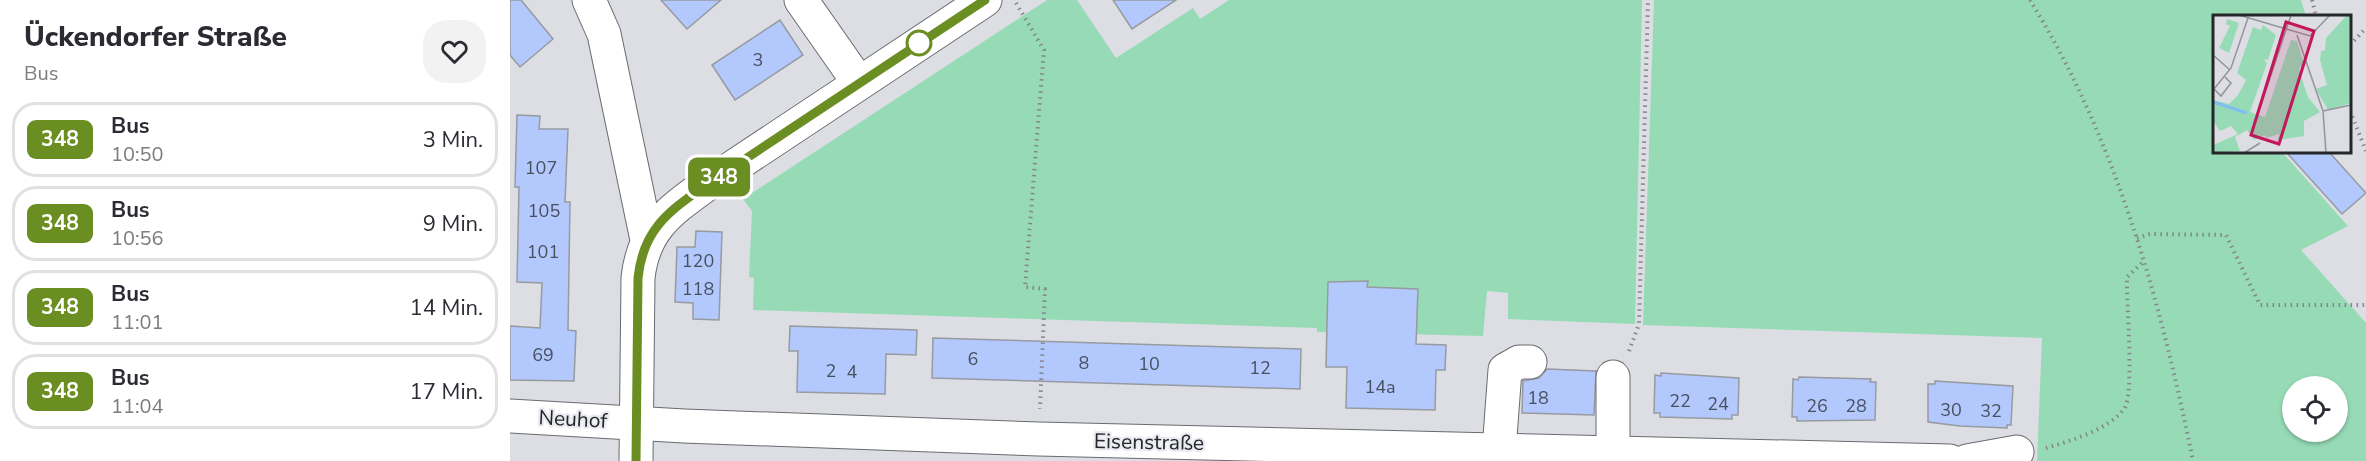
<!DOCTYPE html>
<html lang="de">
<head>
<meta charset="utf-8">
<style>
	body { margin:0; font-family:"Nunito Sans",sans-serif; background:#f2f2f3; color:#2b2b33; height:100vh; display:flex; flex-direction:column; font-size:22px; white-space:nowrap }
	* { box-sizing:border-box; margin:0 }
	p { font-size:20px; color:#7c7c81 }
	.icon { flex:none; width:33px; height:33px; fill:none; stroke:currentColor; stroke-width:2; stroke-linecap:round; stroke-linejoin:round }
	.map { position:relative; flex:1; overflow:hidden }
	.drawer { display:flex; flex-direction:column; background:#fff; width:510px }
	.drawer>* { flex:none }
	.badge { padding:0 12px; border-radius:9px; font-size:21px; line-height:39px }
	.controls { position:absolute; left:1772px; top:376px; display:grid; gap:12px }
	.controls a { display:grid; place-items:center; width:66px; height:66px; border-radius:50%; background:#fff; box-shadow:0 2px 4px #0004; font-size:30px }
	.map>.badge { position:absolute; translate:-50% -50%; box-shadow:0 0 0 3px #fff }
	.round { display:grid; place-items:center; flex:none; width:63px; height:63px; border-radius:24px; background:#f2f2f3 }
	.overview { display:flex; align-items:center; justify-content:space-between; height:102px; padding:0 24px }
	h1 { font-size:28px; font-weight:800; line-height:45px }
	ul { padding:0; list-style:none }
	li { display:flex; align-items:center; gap:18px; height:75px; margin:0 12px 9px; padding:0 12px; border:3px solid #e1e1e2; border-radius:24px }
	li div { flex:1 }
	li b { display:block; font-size:22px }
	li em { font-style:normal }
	li .badge { min-width:66px; font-weight:700; text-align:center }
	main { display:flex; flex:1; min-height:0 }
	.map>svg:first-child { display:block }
	.green { fill:#96dbb6; fill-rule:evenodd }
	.building { fill:#b3c9fe; stroke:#979a9f; stroke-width:1.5 }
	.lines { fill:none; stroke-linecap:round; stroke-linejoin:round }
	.minor-casing { stroke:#696b70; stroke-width:35 }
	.path { stroke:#84868a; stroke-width:4; stroke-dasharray:1.5 4.5; stroke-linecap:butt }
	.minor { stroke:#fff; stroke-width:33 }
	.line-casing { stroke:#fff; stroke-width:14 }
	.line { stroke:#6b8e23; stroke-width:9 }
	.stop-dot { fill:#fff; stroke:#6b8e23; stroke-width:3 }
	.labels { text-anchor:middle; stroke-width:4.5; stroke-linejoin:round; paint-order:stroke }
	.number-label { font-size:18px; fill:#484f5e }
	.street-label { font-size:21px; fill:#252628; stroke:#e9ebf1 }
	.inset-river { fill:none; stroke:#7fbef1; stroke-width:3 }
	.inset-road { fill:none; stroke:#939499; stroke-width:1.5 }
	.view { fill:#c2185b; fill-opacity:0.15; stroke:#c2185b; stroke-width:3 }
	.inset-edge { fill:none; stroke:#252628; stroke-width:3 }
</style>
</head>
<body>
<main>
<section class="drawer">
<div class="overview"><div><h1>Ückendorfer Straße</h1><p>Bus</p></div><a class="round"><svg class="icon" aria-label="heart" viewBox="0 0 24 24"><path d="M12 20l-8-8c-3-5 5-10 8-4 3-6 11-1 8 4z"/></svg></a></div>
<ul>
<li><span class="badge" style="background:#6b8e23;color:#fff">348</span><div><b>Bus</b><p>10:50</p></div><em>3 Min.</em></li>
<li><span class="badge" style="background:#6b8e23;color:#fff">348</span><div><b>Bus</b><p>10:56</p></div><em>9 Min.</em></li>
<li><span class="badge" style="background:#6b8e23;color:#fff">348</span><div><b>Bus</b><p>11:01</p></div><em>14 Min.</em></li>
<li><span class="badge" style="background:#6b8e23;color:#fff">348</span><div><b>Bus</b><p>11:04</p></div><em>17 Min.</em></li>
</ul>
</section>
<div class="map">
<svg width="1856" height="461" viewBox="0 0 1856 461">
	<rect width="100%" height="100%" fill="#dcdee4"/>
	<g class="green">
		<polygon points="537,0 567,0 606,58 683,8 690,19 719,0 1132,0 1125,324 998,319 998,293 977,291 973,336 807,332 807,328 243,310 244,278 239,277 242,211 233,199"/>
		<path d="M1144,0h647l5,16h-92v136h68l66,74 -47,24 65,73v138h-329l5,-123 -399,-13zM1782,387h45v45h-45z"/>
	</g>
	<g class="building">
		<polygon points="0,0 11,0 43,39 10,67 0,55"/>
		<polygon points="151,0 211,0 177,29"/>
		<polygon points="603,0 666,0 622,29"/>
		<polygon points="270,20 293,55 225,100 202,65"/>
		<polygon points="7,115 30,116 29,129 58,129 55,202 60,202 58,330 66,331 64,381 0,380 0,326 30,328 32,283 7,282 9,187 5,187"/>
		<polygon points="1776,152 1819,152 1856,193 1832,214"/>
		<polygon points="186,231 212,232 209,320 183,319 183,303 165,302 167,247 185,247"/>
		<polygon points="858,281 857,287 908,289 906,344 936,345 935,370 926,370 925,410 836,408 837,367 816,367 818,282"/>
		<polygon points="280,326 407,330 406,355 376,354 375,394 287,392 288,351 279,351"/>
		<polygon points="423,338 791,349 790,389 422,378"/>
		<polygon points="1037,369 1086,371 1084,415 1012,413 1013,381 1029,378"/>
		<polygon points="1151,373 1229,378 1228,415 1222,415 1222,419 1150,417 1150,413 1144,413 1145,375 1151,376"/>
		<polygon points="1289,377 1361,379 1360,382 1366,382 1365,420 1287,421 1287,417 1282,417 1283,379 1288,380"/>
		<polygon points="1425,381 1503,386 1501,425 1497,425 1497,428 1450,426 1418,422 1418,384 1425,384"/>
	</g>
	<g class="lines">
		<g class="minor-casing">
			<g id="minor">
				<polyline points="79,0 94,34 137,240"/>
				<polyline points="291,0 349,83"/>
				<polyline points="0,416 174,426 529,439 1440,461"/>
				<polyline points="989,450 995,370 1009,362 1020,362"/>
				<polyline points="1103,453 1103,377"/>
				<path d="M126,461l2,-183c5,-47 29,-65 65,-91l282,-187"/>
				<polyline points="1457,461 1507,452"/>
			</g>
		</g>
		<g class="path">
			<path d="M1520,0c86,139 131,302 163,461"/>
			<polyline points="1802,0 1806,16"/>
			<polyline points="506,3 534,50 515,287 535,289 530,409"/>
			<polyline points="1840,45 1856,28"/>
			<polyline points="1840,111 1856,151"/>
			<polyline points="1627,238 1640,234 1716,235 1750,305 1856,305"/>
			<polyline points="1119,351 1129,324 1138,0"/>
			<path d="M1536,448c24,-7 62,-18 78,-39 11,-14 2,-107 3,-132l17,-16"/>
		</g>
		<use href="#minor" class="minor"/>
	</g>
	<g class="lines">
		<g class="line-casing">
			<path id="line" d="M126,461l2,-183c5,-48 29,-65 65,-91l282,-187"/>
		</g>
		<use href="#line" class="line"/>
	</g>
	<circle class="stop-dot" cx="409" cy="43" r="12"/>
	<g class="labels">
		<g class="number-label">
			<text x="248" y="66">3</text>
			<text x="31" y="174">107</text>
			<text x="34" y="217">105</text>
			<text x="33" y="258">101</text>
			<text x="188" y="267">120</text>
			<text x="188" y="295">118</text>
			<text x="33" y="361">69</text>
			<text x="463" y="365">6</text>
			<text x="574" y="369">8</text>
			<text x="639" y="370">10</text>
			<text x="750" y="374">12</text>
			<text x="321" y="377">2</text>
			<text x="342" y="378">4</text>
			<text x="870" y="393">14a</text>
			<text x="1028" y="404">18</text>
			<text x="1170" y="407">22</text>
			<text x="1208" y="410">24</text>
			<text x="1307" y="412">26</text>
			<text x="1346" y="412">28</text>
			<text x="1441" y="416">30</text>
			<text x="1481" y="417">32</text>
		</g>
		<g class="street-label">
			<text transform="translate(63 419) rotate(3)" y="7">Neuhof</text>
			<text transform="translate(639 442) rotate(1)" y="7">Eisenstraße</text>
		</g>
	</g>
	<g transform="translate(1703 15)">
		<rect width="138" height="138" fill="#dcdee4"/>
		<path d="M134,0h4v88l-23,7 -12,-21 11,-4 -7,-25 1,-9 4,-1 1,-12zM14,4l12,4 -10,30 -10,-5 11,-22 -4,-2zM50,10l13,10 -8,25 -5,-1 4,4 -17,49 15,5 26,-77 6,1 7,24 -5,2 1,6 8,24 12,15 -16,9v15l-26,4 1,-6 -13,4 -1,-3 -11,5 -7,-10 -12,7 5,14 -25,2 -2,-8 25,-11 -7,-8 -11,5 -7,-10v-21l16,4 9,-9 8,-15 -9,-7 16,-46 8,3z" fill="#96dbb6"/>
		<path class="inset-river" d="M0,87l34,11"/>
		<path class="inset-road" d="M26,0l71,21 20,-21M84,20l26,76 3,42M0,40l17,15M12,62l6,6 -10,13 -7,-7 17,-21 17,-50M110,96l28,-6M45,99l33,-99M31,138l16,-10"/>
		<path class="view" d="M73,7l28,9 -35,113 -28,-9z"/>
		<rect width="138" height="138" class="inset-edge"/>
	</g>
</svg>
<div class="controls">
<a><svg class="icon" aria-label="locate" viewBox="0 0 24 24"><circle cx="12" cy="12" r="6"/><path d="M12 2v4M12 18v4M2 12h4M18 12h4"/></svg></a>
</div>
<b class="badge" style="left:209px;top:177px;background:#6b8e23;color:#fff">348</b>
</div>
</main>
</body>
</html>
